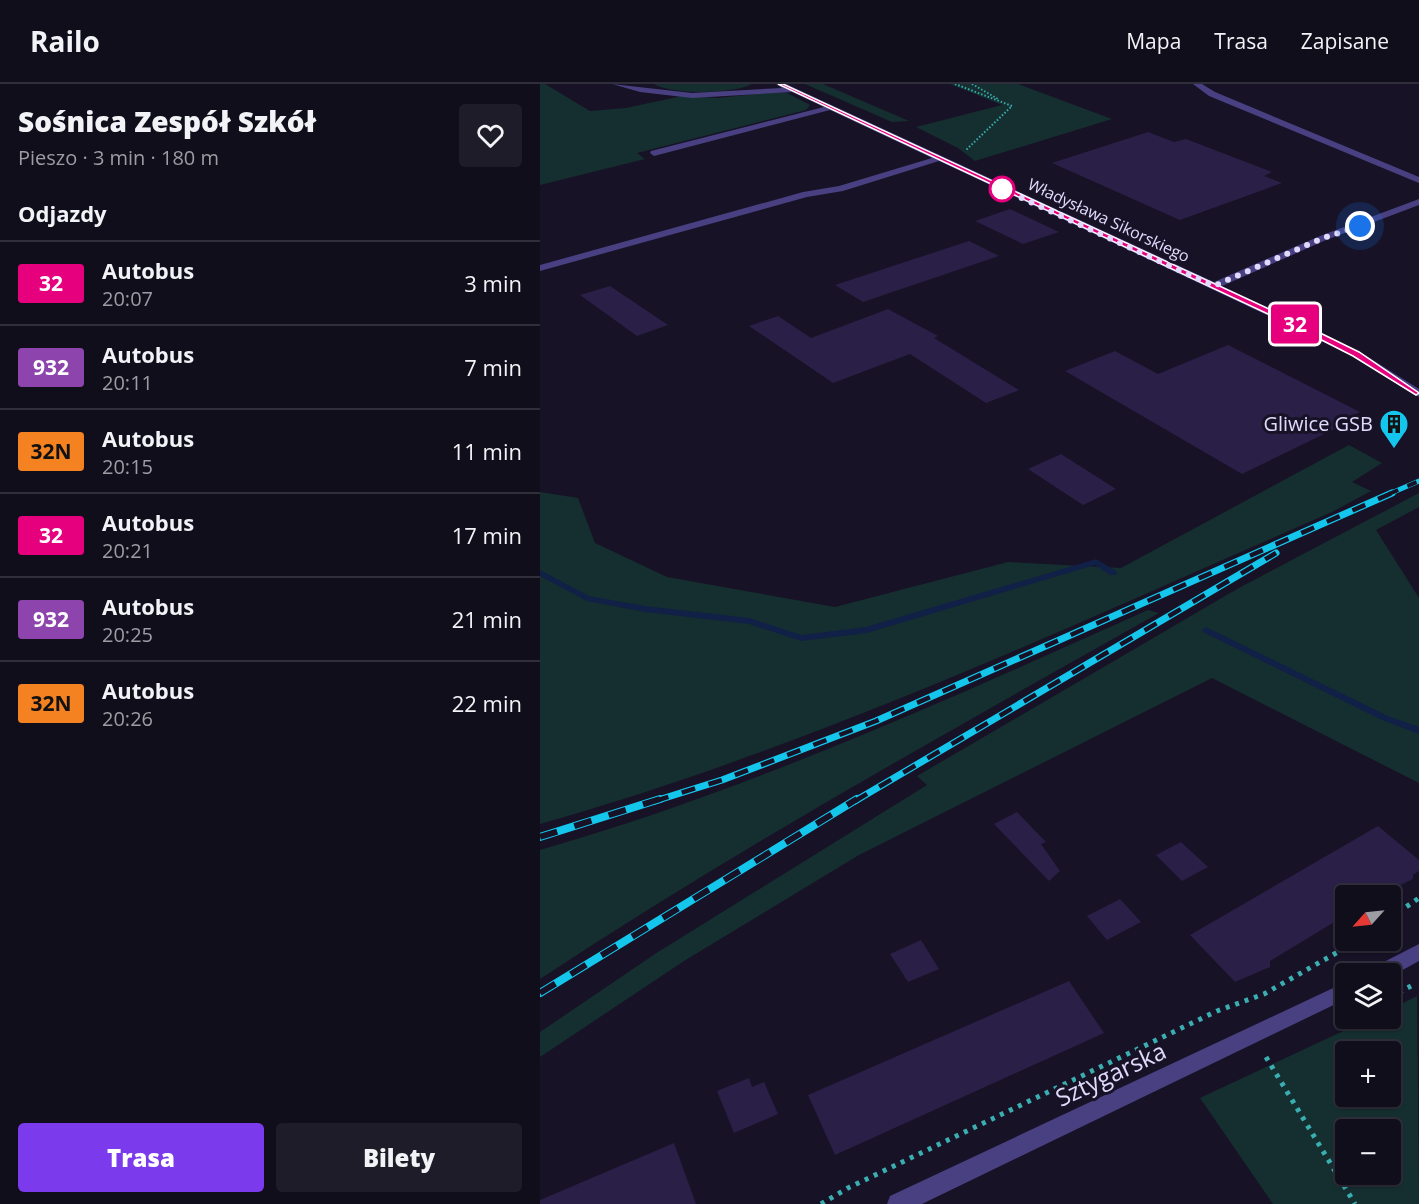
<!DOCTYPE html>
<html lang="pl">
<head>
<meta charset="utf-8">
<style>
	body { margin:0; font-family:"Open Sans",sans-serif; background:#1e1c29; color:#f1f3f6; height:100vh; display:flex; flex-direction:column; font-size:22px; white-space:nowrap }
	* { box-sizing:border-box; margin:0 }
	p { font-size:20px; color:#9c9ca3 }
	.icon { flex:none; width:33px; height:33px; fill:none; stroke:currentColor; stroke-width:2; stroke-linecap:round; stroke-linejoin:round }
	.map { position:relative; flex:1; overflow:hidden }
	.details { display:flex; flex-direction:column; background:#110e1c; width:540px }
	.details>* { flex:none }
	.badge { padding:0 12px; border-radius:4px; font-size:21px; line-height:39px }
	.needle { width:39px; rotate:243deg }
	.tools { position:absolute; left:795px; top:801px; display:grid; gap:12px }
	.tools a { display:grid; place-items:center; width:66px; height:66px; border-radius:6px; background:#110e1c; box-shadow:0 2px 4px #0004,0 0 0 2px #302e3b; font-size:30px }
	.you { position:absolute; width:30px; height:30px; margin:-15px; border:4px solid #fff; border-radius:50%; background:#1a73e8; box-shadow:0 0 0 9px #1a73e833 }
	.map>.badge { position:absolute; translate:-50% -50%; box-shadow:0 0 0 3px #fff }
	h2 { padding:0 18px; font-size:22px; line-height:54px }
	.round { display:grid; place-items:center; flex:none; width:63px; height:63px; border-radius:6px; background:#1e1c29 }
	.head { display:flex; align-items:center; justify-content:space-between; height:102px; padding:0 18px }
	h1 { font-size:28px; font-weight:800; line-height:45px }
	.action { display:flex; gap:12px; margin-top:auto; padding:12px 18px }
	.action a { flex:1; height:69px; border-radius:6px; background:#7c3aed; color:#fff; font-size:24px; font-weight:800; line-height:69px; text-align:center }
	.action a+a { background:#1e1c29; color:#f1f3f6 }
	ul { padding:0; list-style:none }
	li { display:flex; align-items:center; gap:18px; height:84px; padding:0 18px; border-top:2px solid #302e3b }
	li div { flex:1 }
	li b { display:block; font-size:22px }
	li em { font-style:normal }
	li .badge { min-width:66px; font-weight:700; text-align:center }
	header { display:flex; align-items:center; gap:36px; box-sizing:border-box; height:84px; padding:0 30px; background:#110e1c; border-bottom:2px solid #302e3b }
	header strong { font-size:28px }
	nav { display:flex; gap:33px; margin-inline-start:auto; font-size:21px }
	main { display:flex; flex:1; min-height:0 }
	.map>svg:first-child { display:block }
	.green { fill:#152f30; fill-rule:evenodd }
	.lines { fill:none; stroke-linecap:round; stroke-linejoin:round }
	.stream { fill:#112046; fill-rule:evenodd }
	.building { fill:#2a1f46 }
	.path-far1 { stroke:#3aaeb0; stroke-width:2; stroke-dasharray:1.5 2; stroke-linecap:butt }
	.path { stroke:#3aaeb0; stroke-width:5; stroke-dasharray:4 6; stroke-linecap:butt }
	.minor { fill:#484081; fill-rule:evenodd }
	.rail-far2-casing { stroke:#15c6ec; stroke-width:5 }
	.rail-far1-casing { stroke:#15c6ec; stroke-width:7 }
	.rail-casing { stroke:#15c6ec; stroke-width:8 }
	.rail-far2 { stroke:#171226; stroke-width:4; stroke-dasharray:10; stroke-linecap:butt }
	.rail-far1 { stroke:#171226; stroke-width:4.5; stroke-dasharray:14; stroke-linecap:butt }
	.rail { stroke:#171226; stroke-width:6; stroke-dasharray:18; stroke-linecap:butt }
	.line { fill:#e6007e; stroke:#fff; stroke-width:1.5 }
	.walk { stroke:#e0dafc; stroke-width:6; stroke-dasharray:0 10.8 }
	.stop-dot { fill:#fff; stroke:#e6007e; stroke-width:3 }
	.labels { text-anchor:middle; stroke-width:6; stroke-linejoin:round; paint-order:stroke }
	.far-street-label { font-size:16px; fill:#e0dafc; stroke:#171226 }
	.poi-label { font-size:20px; fill:#e0dafc; stroke:#171226; text-anchor:end }
	.near-street-label { font-size:24px; fill:#e0dafc; stroke:#171226 }
</style>
</head>
<body>
<header>
<strong>Railo</strong>
<nav><a>Mapa</a><a>Trasa</a><a>Zapisane</a></nav>
</header>
<main>
<section class="details">
<div class="head"><div><h1>Sośnica Zespół Szkół</h1><p>Pieszo · 3 min · 180 m</p></div><a class="round"><svg class="icon" aria-label="heart" viewBox="0 0 24 24"><path d="M12 20l-8-8c-3-5 5-10 8-4 3-6 11-1 8 4z"/></svg></a></div>
<h2>Odjazdy</h2>
<ul>
<li><span class="badge" style="background:#e6007e;color:#fff">32</span><div><b>Autobus</b><p>20:07</p></div><em>3 min</em></li>
<li><span class="badge" style="background:#8e44ad;color:#fff">932</span><div><b>Autobus</b><p>20:11</p></div><em>7 min</em></li>
<li><span class="badge" style="background:#f58220;color:#111">32N</span><div><b>Autobus</b><p>20:15</p></div><em>11 min</em></li>
<li><span class="badge" style="background:#e6007e;color:#fff">32</span><div><b>Autobus</b><p>20:21</p></div><em>17 min</em></li>
<li><span class="badge" style="background:#8e44ad;color:#fff">932</span><div><b>Autobus</b><p>20:25</p></div><em>21 min</em></li>
<li><span class="badge" style="background:#f58220;color:#111">32N</span><div><b>Autobus</b><p>20:26</p></div><em>22 min</em></li>
</ul>
<div class="action"><a>Trasa</a><a>Bilety</a></div>
</section>
<div class="map">
<svg width="879" height="1120" viewBox="0 0 879 1120">
	<rect width="100%" height="100%" fill="#171226"/>
	<g class="green">
		<polygon points="0,0 5,0 50,27 86,24 142,12 177,14 235,8 247,9 270,21 266,26 97,69 105,75 0,101"/>
		<path d="M114,0h98c-19,10 -80,11 -98,0z"/>
		<polygon points="265,0 283,0 369,37 352,38"/>
		<polygon points="410,0 478,0 572,35 435,77 418,64 376,43 462,21"/>
		<path d="M809,361l33,18 -30,19 19,9 -39,21c-259,113 -519,235 -792,312v-332l38,6 17,45 72,34 168,30 173,-45 113,6z"/>
		<polygon points="879,409 879,423 836,446 879,514 879,699 672,594 319,771 144,877 0,973 0,948 118,868 387,701 377,692 697,505"/>
		<path d="M608,526l11,3c-209,118 -419,234 -619,366v-129c212,-61 407,-150 608,-240z"/>
		<path d="M877,912l2,208h-146l-73,-106 169,-79 21,-1 1,-9zM806,968h44v44h-44zM806,1046h44v44h-44z"/>
	</g>
	<g class="lines">
		<g class="stream">
			<polygon points="556,475 576,487 577,489 576,491 570,491 555,481 327,549 261,557 209,540 105,528 47,517 0,492 0,486 49,512 105,522 210,534 261,551 326,543"/>
			<polygon points="666,543 848,632 879,643 879,650 842,636 663,548 662,546"/>
		</g>
	</g>
	<g class="building">
		<polygon points="608,48 634,58 646,55 732,88 724,92 742,99 640,136 512,79"/>
		<polygon points="470,125 519,148 483,160 435,137"/>
		<polygon points="429,157 459,172 323,218 295,201"/>
		<polygon points="70,202 128,241 97,252 40,211"/>
		<polygon points="348,225 398,252 394,254 479,306 446,319 370,270 293,299 209,242 238,232 271,254"/>
		<polygon points="688,261 820,328 810,333 815,335 702,390 525,287 575,267 618,290"/>
		<polygon points="521,370 576,405 543,421 488,385"/>
		<polygon points="477,728 506,758 501,760 520,787 509,797 454,740"/>
		<polygon points="838,742 879,776 879,787 873,791 873,795 838,812 806,812 806,831 730,877 730,883 695,898 650,851"/>
		<polygon points="641,758 668,783 642,797 616,771"/>
		<polygon points="580,815 601,838 567,856 547,832"/>
		<polygon points="381,856 399,885 368,898 350,870"/>
		<polygon points="529,897 564,949 295,1071 268,1011"/>
		<polygon points="209,994 212,1003 224,998 238,1030 194,1049 177,1007"/>
		<polygon points="134,1059 156,1120 0,1120 0,1116"/>
	</g>
	<g class="lines">
		<g class="path-far1">
			<polyline points="415,0 472,22 426,66"/>
			<polyline points="432,0 458,15"/>
		</g>
		<g class="path">
			<polyline points="850,834 879,814"/>
			<polyline points="850,913 871,902"/>
			<polyline points="726,973 815,1120"/>
			<polyline points="281,1120 308,1104 677,927 724,910 819,856"/>
		</g>
		<g class="minor">
			<polygon points="72,0 152,9 242,4 236,0 246,0 674,198 780,152 879,115 879,121 786,156 682,202 820,268 879,305 879,313 812,272 761,247 399,77 303,107 267,113 0,187 0,181 263,108 299,102 392,74 290,26 114,72 110,69 111,67 284,23 252,8 152,14 100,8"/>
			<polygon points="653,0 662,0 675,8 879,93 879,99 669,12"/>
			<polygon points="879,860 879,877 850,893 850,890 830,890 832,884"/>
			<polygon points="806,898 806,915 382,1120 347,1120 350,1112"/>
		</g>
		<g class="rail-far2-casing">
			<polyline id="rail-far2" points="849,410 879,397"/>
		</g>
		<g class="rail-far1-casing">
			<g id="rail-far1">
				<polyline points="115,717 182,696 336,637 852,409"/>
				<polyline points="315,717 736,469"/>
			</g>
		</g>
		<g class="rail-casing">
			<g id="rail">
				<polyline points="0,753 120,715"/>
				<polyline points="0,909 317,715"/>
			</g>
		</g>
		<use href="#rail-far2" class="rail-far2"/>
		<use href="#rail-far1" class="rail-far1"/>
		<use href="#rail" class="rail"/>
	</g>
	<polygon class="line" points="238,0 243,0 768,243 819,268 879,309 876,311 813,272 762,246"/>
	<g class="lines">
		<polyline class="walk" points="462,105 674,202 783,154 820,142"/>
	</g>
	<defs>
		<g id="building-pin" transform="scale(1.5)"><path d="M0 17L-7.5 6A9.5 9.5 0 1 1 7.5 6Z" fill="#15c6ec" stroke="#171226"/><path d="M-4-6H4V6H1V3H-1V6H-4ZM-2.5-4.3h1.7v1.8h-1.7ZM.8-4.3h1.7v1.8H.8ZM-2.5-1h1.7V.8h-1.7ZM.8-1h1.7V.8H.8Z" fill="#111"/></g>
	</defs>
	<g fill-rule="evenodd">
		<use href="#building-pin" x="854" y="340"/>
	</g>
	<circle class="stop-dot" cx="462" cy="105" r="12"/>
	<g class="labels">
		<g class="far-street-label">
			<text transform="translate(569 136) rotate(25)" y="6">Władysława Sikorskiego</text>
		</g>
		<g class="poi-label">
			<text x="833" y="347">Gliwice GSB</text>
		</g>
		<g class="near-street-label">
			<text transform="translate(571 991) rotate(-25)" y="8">Sztygarska</text>
		</g>
	</g>
</svg>
<div class="tools">
<a><svg class="needle" viewBox="-14 -14 28 28"><path d="M0-13l5 13h-10z" fill="#e53935"/><path d="M0 13l5-13h-10z" fill="#9c9ca3"/></svg></a>
<a><svg class="icon" aria-label="layers" viewBox="0 0 24 24"><path d="M12 4l9 5-9 5-9-5zM3 14l9 5 9-5"/></svg></a>
<a>+</a>
<a>−</a>
</div>
<div class="you" style="left:820px;top:142px"></div>
<b class="badge" style="left:755px;top:240px;background:#e6007e;color:#fff">32</b>
</div>
</main>
</body>
</html>
